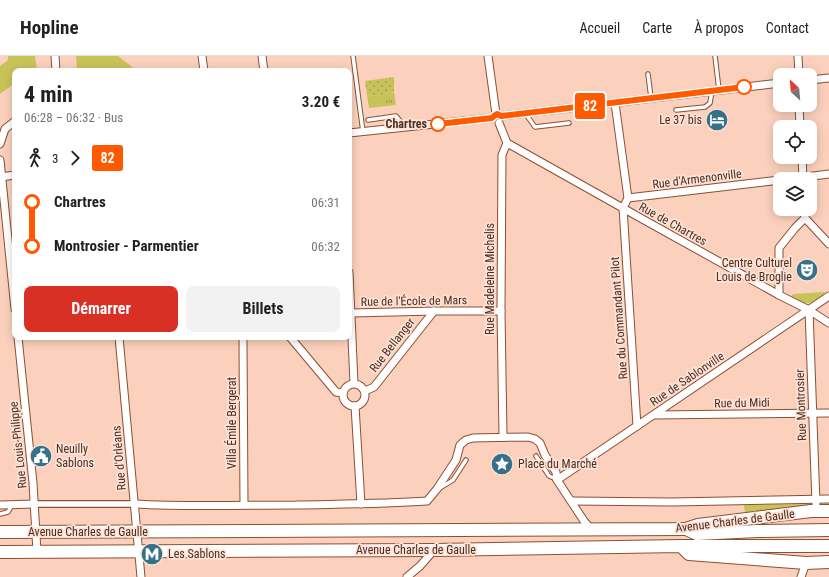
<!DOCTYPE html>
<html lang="fr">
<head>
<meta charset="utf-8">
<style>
	body { margin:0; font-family:"Roboto Condensed",sans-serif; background:#f2f2f2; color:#202124; height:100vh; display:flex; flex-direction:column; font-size:15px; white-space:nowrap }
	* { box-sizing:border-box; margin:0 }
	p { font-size:13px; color:#757577 }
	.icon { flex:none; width:22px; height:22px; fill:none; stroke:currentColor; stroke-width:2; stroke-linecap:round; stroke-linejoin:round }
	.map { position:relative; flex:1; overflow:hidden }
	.side { position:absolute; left:12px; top:12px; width:340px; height:272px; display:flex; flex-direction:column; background:#fff; border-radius:8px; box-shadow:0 2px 10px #0003 }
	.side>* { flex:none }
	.badge { padding:0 8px; border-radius:3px; font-size:14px; line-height:26px }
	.needle { width:26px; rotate:334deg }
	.buttons { position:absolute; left:773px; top:12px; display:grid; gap:8px }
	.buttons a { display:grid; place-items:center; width:44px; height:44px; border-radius:8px; background:#fff; box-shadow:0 2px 10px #0003; font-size:20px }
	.map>.badge { position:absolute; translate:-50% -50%; box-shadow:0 0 0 2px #fff }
	.legs { display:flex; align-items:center; gap:6px; height:44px; padding:0 12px; font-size:13px }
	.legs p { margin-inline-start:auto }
	.headline { display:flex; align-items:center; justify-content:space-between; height:68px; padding:0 12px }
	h1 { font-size:22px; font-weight:700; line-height:30px }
	.primary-button { display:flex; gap:8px; margin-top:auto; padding:8px 12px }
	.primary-button a { flex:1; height:46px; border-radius:8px; background:#d93025; color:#fff; font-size:16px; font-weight:700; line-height:46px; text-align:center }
	.primary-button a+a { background:#f2f2f2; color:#202124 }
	ul { padding:0 12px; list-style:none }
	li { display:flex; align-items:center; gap:14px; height:44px; font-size:15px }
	li i { display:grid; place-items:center; width:6px; height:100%; margin:0 5px; background:currentColor }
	li i::after { content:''; width:10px; height:10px; margin:-5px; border:3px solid; border-radius:50%; background:#fff }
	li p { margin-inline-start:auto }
	li:first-child i { background:linear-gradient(#0000 50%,currentColor 0) }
	li:last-child i { background:linear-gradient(currentColor 50%,#0000 0) }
	header { display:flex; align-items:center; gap:24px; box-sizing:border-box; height:56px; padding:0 20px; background:#fff; border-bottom:1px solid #e0e0e0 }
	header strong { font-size:19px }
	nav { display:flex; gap:22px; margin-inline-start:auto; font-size:14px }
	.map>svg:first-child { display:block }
	.grass { fill:url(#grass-tufts) }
	.park { fill:url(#park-dots) }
	.garden { fill:#c8c359 }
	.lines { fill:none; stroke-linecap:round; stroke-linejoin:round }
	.service-casing { stroke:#8b5032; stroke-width:5.5 }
	.pedestrian-casing { stroke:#8b5032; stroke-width:8 }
	.minor-casing { stroke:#8b5032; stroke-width:9 }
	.primary-casing { stroke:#8b5032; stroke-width:14 }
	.trunk-casing { stroke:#8b5032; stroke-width:14 }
	.service { stroke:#fff; stroke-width:3.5 }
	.pedestrian { stroke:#fff; stroke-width:5.5 }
	.minor { stroke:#fff; stroke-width:7 }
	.primary { stroke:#fff; stroke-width:12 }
	.trunk { stroke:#fff; stroke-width:12 }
	.line-1-casing { stroke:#fff; stroke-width:9 }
	.line-1 { stroke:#ff5a00; stroke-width:6 }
	.stop-1-dot { fill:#fff; stroke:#ff5a00; stroke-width:2 }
	.labels { text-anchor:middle; stroke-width:3.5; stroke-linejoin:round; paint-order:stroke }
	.poi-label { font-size:12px; fill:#4a2f22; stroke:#fee2d5; text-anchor:start }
	.stop-label { font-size:12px; font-weight:bold; fill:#4a2f22; stroke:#fee2d5; text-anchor:end }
	.street-label { font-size:12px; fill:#4a2f22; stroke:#fee2d5 }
</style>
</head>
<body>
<header>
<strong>Hopline</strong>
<nav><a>Accueil</a><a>Carte</a><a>À propos</a><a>Contact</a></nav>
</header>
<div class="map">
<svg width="829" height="521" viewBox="0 0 829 521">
	<defs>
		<pattern id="grass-tufts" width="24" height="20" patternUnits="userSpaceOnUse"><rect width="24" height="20" fill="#c8c359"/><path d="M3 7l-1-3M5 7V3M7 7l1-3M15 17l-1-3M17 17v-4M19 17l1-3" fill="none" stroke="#a49f49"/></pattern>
		<pattern id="park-dots" width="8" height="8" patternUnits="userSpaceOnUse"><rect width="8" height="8" fill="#c8c359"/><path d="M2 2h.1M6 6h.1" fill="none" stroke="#a49f49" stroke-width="1.8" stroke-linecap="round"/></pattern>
	</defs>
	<rect width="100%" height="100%" fill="#fbd1bd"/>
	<g class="grass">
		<polygon points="394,36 396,49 369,52 367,39 377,40"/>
		<path d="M824,236l1,3c-13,9 -20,12 -34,2l2,-3z"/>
		<polygon points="810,448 811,451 745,459 744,449"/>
	</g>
	<polygon class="park" points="394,21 394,36 377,40 367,39 365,25"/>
	<g class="garden">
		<polygon points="8,0 35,0 37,15 15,15 15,27 0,38 0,10 8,4"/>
		<polygon points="76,0 118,0 137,15 83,15 77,14"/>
	</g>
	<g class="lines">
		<g class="service-casing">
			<g id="service">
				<polyline points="353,0 363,76"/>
				<polyline points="715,0 719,34"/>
				<polyline points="648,18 651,42"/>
				<polyline points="676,54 705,51 710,47 712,35"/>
				<polyline points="525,57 535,71 569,67"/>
				<polyline points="368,64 396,60 405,71"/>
				<polyline points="536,400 549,420 556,423"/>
				<polyline points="440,432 453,424 466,404"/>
				<polyline points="0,458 8,456 12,449"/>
			</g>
		</g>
		<g class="pedestrian-casing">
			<polyline id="pedestrian" points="35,448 134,448"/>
		</g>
		<g class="minor-casing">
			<g id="minor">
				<polyline points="55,0 56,15"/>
				<polyline points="202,0 204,15"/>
				<polyline points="262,0 264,15"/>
				<polyline points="488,0 496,58"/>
				<polyline points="798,0 799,19"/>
				<polyline points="810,24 829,22"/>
				<polyline points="615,47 628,142"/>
				<polyline points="799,49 800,71"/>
				<polyline points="496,58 501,60 780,27"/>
				<polyline points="499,67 507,87"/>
				<polyline points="349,77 492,62"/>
				<polyline points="507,87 637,160 779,239 809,254 829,267"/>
				<polyline points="0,88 5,73 15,65"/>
				<polyline points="802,101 803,123"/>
				<polyline points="0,104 15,253"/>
				<polyline points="0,121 15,119"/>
				<polyline points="790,123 829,118"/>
				<polyline points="805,153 805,162 829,188"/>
				<polyline points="349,216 354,327"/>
				<polyline points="779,239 779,192 795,172 805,162"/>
				<polyline points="809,254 816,448"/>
				<polyline points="351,257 436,255 501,255"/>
				<polyline points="18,281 33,427 37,496"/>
				<polyline points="119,281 141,521"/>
				<polyline points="290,281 336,336 343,337"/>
				<polyline points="243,285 244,449"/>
				<circle cx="354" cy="339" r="11"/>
				<polyline points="365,335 374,331 434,255"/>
				<polyline points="355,350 361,448"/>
				<polyline points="655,359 829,357"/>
				<polyline points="637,370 623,152 628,142 780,124"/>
				<polyline points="503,381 501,255 502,99 507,87"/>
				<polyline points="557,424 829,240"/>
				<polyline points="572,445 672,446 829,443"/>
				<path d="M134,448c54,3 108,1 162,1 44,-1 87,-1 131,-4l10,-12 19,-29 4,-15 6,-5 7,-2 55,-1 7,2 5,4 5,12 11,17 1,8 27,41 8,9"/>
				<polyline points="0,449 35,448"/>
				<polyline points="407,521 420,510 434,494"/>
				<polyline points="801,521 806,507"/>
			</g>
		</g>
		<g class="primary-casing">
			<g id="primary">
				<polyline points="0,476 686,473 698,469 811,455 829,455"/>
				<polyline points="0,496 434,494 681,490 689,498 806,507 829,506"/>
			</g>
		</g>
		<g class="trunk-casing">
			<g id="trunk">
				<polyline points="686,473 697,478 757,475 829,474"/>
				<polyline points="681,490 829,490"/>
			</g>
		</g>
		<use href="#service" class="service"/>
		<use href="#pedestrian" class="pedestrian"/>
		<use href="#minor" class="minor"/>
		<use href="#primary" class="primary"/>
		<use href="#trunk" class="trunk"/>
	</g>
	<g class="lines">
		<g class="line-1-casing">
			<polyline id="line-1" points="438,68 492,62 494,60 497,58 501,60 744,31"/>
		</g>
		<use href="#line-1" class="line-1"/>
	</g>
	<defs>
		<g id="hotel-disc" transform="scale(1.15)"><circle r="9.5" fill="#357188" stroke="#fee2d5"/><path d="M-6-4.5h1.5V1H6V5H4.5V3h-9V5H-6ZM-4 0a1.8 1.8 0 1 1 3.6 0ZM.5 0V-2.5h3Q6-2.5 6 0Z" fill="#fff"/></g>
		<g id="theatre-disc" transform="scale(1.15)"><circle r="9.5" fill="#357188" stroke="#fee2d5"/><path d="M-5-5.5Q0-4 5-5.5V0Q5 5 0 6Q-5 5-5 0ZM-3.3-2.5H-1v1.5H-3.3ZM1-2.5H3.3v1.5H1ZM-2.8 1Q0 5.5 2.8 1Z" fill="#fff"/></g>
		<g id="civic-disc" transform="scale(1.15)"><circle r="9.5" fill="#357188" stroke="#fee2d5"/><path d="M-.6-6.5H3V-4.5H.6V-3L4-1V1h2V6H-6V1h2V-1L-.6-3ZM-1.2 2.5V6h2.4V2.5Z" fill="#fff"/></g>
		<g id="sight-disc" transform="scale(1.15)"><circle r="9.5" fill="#357188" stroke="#fee2d5"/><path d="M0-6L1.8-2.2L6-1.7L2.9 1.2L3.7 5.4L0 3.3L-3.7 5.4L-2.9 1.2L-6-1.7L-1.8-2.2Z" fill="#fff"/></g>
		<g id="metro-disc" transform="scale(1.15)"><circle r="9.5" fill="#357188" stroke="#fee2d5"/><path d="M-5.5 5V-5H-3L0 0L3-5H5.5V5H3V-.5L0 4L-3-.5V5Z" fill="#fff"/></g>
	</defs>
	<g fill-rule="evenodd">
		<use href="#hotel-disc" x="717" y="64"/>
		<use href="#theatre-disc" x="807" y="214"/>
		<use href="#civic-disc" x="41" y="400"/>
		<use href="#sight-disc" x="502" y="408"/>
		<use href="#metro-disc" x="152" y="498"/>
	</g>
	<g class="stop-1-dot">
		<circle cx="744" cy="31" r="7"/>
		<circle cx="438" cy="68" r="7"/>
	</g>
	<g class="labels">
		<g class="poi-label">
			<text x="702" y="68" text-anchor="end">Le 37 bis</text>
			<text x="792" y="211" text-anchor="end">Centre Culturel<tspan x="792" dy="14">Louis de Broglie</tspan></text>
			<text x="56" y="397">Neuilly<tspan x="56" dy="14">Sablons</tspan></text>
			<text x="518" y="412">Place du Marché</text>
			<text x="168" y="502">Les Sablons</text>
		</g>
		<g class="stop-label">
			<text x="427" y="72">Chartres</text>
		</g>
		<g class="street-label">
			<text transform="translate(697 123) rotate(-7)" y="4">Rue d'Armenonville</text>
			<text transform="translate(673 168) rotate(29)" y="4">Rue de Chartres</text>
			<text transform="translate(490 223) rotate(-90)" y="4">Rue Madeleine Michelis</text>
			<text transform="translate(414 245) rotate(-1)" y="4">Rue de l'École de Mars</text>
			<text transform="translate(619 262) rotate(-94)" y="4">Rue du Commandant Pilot</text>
			<text transform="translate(392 289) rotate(-52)" y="4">Rue Bellanger</text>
			<text transform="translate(687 323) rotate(-34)" y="4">Rue de Sablonville</text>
			<text transform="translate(742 347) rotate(-1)" y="4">Rue du Midi</text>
			<text transform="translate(801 349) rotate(-92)" y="4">Rue Montrosier</text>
			<text transform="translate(232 367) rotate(-90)" y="4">Villa Émile Bergerat</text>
			<text transform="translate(18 389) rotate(-96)" y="4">Rue Louis-Philippe</text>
			<text transform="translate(119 402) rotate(-95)" y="4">Rue d'Orléans</text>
			<text transform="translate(735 465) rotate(-7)" y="4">Avenue Charles de Gaulle</text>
			<text x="88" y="480">Avenue Charles de Gaulle</text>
			<text x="416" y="498">Avenue Charles de Gaulle</text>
		</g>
	</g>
</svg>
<div class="buttons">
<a><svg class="needle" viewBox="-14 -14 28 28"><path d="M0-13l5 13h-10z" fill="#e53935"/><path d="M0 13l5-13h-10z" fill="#757577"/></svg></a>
<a><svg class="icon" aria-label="locate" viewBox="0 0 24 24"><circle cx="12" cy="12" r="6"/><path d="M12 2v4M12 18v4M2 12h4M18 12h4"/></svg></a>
<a><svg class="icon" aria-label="layers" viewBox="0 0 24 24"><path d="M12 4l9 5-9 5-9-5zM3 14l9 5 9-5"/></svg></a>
</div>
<b class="badge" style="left:590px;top:50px;background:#ff5a00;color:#fff">82</b>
<section class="side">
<div class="headline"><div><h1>4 min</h1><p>06:28 – 06:32 · Bus</p></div><b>3.20 €</b></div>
<div class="legs"><svg class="icon" aria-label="walk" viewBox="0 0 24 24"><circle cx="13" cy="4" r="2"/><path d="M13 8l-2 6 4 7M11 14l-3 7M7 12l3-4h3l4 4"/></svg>3<svg class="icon" aria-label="forward" viewBox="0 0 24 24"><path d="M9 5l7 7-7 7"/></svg><b class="badge" style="background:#ff5a00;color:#fff">82</b></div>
<ul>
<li><i style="color:#ff5a00"></i><b>Chartres</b><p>06:31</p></li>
<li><i style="color:#ff5a00"></i><b>Montrosier - Parmentier</b><p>06:32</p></li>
</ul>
<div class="primary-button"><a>Démarrer</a><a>Billets</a></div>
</section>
</div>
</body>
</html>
